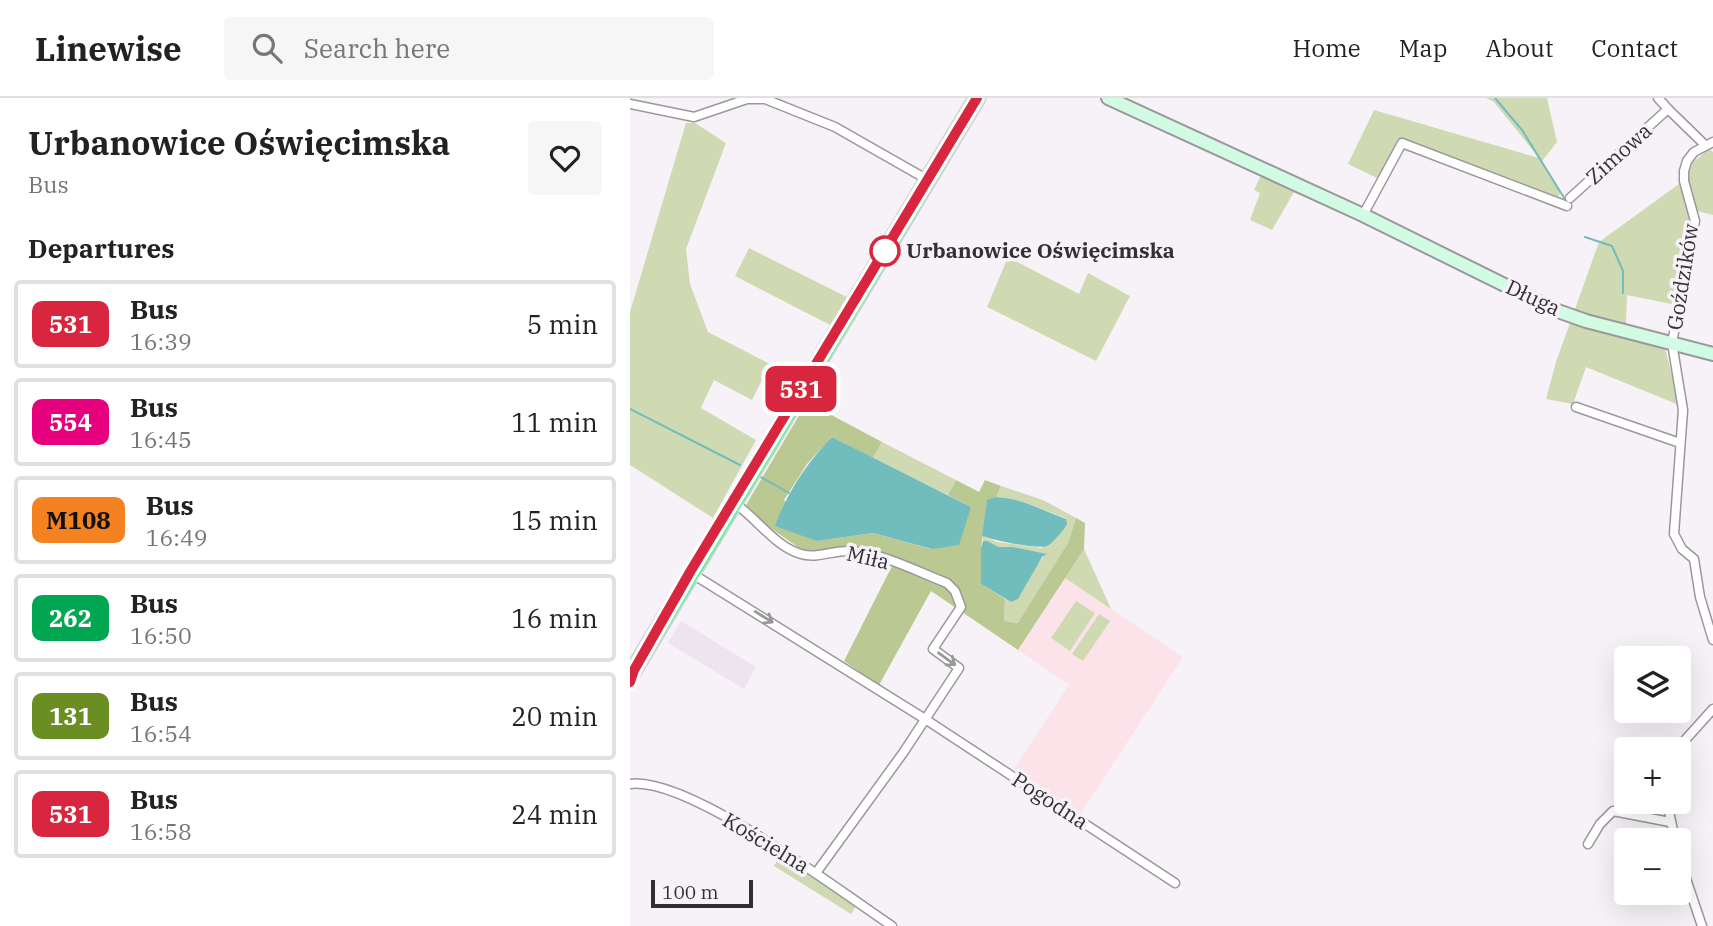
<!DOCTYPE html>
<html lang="en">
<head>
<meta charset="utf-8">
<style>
	body { margin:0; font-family:"IBM Plex Serif",serif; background:#f6f6f6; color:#222; height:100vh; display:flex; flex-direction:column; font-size:26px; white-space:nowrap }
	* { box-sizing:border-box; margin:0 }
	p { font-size:23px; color:#767676 }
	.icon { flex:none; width:38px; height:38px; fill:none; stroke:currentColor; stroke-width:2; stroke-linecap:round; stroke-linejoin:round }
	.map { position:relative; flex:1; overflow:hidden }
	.sheet { display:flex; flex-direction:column; background:#fff; width:630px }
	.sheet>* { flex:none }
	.badge { padding:0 14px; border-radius:10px; font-size:24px; line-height:46px }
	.buttons { position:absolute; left:984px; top:548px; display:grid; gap:14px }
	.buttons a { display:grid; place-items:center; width:77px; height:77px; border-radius:7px; background:#fff; box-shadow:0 7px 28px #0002; font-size:35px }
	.scale { position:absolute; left:21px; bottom:18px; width:102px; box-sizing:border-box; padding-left:7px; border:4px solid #323032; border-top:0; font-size:19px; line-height:24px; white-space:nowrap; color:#323032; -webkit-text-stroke:5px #f7f2f8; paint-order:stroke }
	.map>.badge { position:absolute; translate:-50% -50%; box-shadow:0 0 0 4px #fff }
	h2 { padding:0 28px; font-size:26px; line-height:63px }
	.round { display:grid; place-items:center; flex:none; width:74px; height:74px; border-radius:7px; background:#f6f6f6 }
	.overview { display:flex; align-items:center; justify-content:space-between; height:119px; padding:0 28px }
	h1 { font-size:33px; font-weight:800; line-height:52px }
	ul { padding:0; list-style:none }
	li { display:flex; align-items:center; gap:21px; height:88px; margin:0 14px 10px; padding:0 14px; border:4px solid #e0e0e0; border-radius:7px }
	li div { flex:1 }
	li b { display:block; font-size:26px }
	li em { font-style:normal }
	li .badge { min-width:77px; font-weight:700; text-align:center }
	header { display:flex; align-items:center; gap:42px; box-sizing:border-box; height:98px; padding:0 35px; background:#fff; border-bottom:2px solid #e0e0e0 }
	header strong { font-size:33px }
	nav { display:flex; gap:38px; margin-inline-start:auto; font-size:24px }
	.search { width:490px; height:63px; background:#f6f6f6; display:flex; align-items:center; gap:18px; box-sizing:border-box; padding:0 24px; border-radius:7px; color:#767676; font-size:26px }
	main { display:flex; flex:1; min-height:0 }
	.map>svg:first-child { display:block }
	.built { fill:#ede4ef }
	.education { fill:#fce3ea }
	.green { fill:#cfdab3 }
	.forest { fill:#bac891 }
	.water { fill:#71bcbc }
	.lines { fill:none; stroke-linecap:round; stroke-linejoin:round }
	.stream { stroke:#71bcbc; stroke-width:2 }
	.street-casing { stroke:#9b979c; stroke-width:11 }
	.secondary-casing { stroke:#9b979c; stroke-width:16 }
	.highway-casing { stroke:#d2d1d2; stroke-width:19 }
	.street { stroke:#fff; stroke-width:8 }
	.secondary { stroke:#d1fce3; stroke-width:12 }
	.highway { stroke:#67f4a2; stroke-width:16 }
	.oneway { stroke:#989898 }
	.line-casing { stroke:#fff; stroke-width:16 }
	.line { stroke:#d7263d; stroke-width:10 }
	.stop-dot { fill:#fff; stroke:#d7263d; stroke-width:3.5 }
	.labels { text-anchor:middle; stroke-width:7; stroke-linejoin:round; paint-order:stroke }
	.street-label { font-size:21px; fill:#323032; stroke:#f7f2f8 }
	.stop-label { font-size:21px; font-weight:bold; fill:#323032; stroke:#f7f2f8; text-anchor:start }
</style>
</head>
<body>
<header>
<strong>Linewise</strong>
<div class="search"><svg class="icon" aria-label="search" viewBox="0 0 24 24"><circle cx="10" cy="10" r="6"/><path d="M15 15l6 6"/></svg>Search here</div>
<nav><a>Home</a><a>Map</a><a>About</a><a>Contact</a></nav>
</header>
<main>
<section class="sheet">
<div class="overview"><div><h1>Urbanowice Oświęcimska</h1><p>Bus</p></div><a class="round"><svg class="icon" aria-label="heart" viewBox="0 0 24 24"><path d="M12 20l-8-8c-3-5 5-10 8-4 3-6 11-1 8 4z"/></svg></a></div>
<h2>Departures</h2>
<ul>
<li><span class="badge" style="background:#d7263d;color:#fff">531</span><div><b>Bus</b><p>16:39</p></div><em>5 min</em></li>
<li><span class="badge" style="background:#e6007e;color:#fff">554</span><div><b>Bus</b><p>16:45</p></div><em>11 min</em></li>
<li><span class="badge" style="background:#f58220;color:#111">M108</span><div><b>Bus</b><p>16:49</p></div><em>15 min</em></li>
<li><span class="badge" style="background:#00a651;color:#fff">262</span><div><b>Bus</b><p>16:50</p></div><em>16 min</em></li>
<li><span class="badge" style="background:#6b8e23;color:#fff">131</span><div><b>Bus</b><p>16:54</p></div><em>20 min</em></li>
<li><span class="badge" style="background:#d7263d;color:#fff">531</span><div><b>Bus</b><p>16:58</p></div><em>24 min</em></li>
</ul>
</section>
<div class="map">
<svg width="1083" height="828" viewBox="0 0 1083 828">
	<rect width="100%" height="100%" fill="#f7f2f8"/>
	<polygon class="built" points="51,523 126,569 114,591 38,545"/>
	<polygon class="education" points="435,480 553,559 451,715 384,671 439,587 388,552"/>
	<g class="green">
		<polygon points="856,0 917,0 927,44 912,63 938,106 931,94 927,101 771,41 749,81 718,66 744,12 909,60 864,4"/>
		<polygon points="56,25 65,25 96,45 56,151 60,186 78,234 140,266 122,302 84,282 71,310 126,342 83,420 0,367 0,214"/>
		<polygon points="1079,51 1083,54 1083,117 1067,113 1057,76 1061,66"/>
		<polygon points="631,77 664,94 642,132 620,122 630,95 624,92"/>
		<polygon points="1049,86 1059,112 1061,125 1046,207 997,197 996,225 1023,247 1035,250 1049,307 956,269 943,306 916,301 926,264 969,144"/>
		<polygon points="119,150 219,200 202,228 105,178"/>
		<polygon points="378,159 449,196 458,175 500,198 466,263 357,209"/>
		<polygon points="252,344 326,382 318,397 243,360"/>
		<path d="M371,388l42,14 33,18 -8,25 -49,80 -15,-2 1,-22 6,3c17,-12 20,-34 35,-48l-33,-7h-14l-12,-6h-4l-1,-5 16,6 43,6 16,-11 9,-19c-25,-8 -44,-20 -70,-21z"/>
		<polygon points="454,451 481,511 435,480"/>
		<polygon points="446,503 465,515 440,553 421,540"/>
		<polygon points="469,516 480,523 453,563 442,556"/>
		<polygon points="150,758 226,808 221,816 144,768"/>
	</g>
	<polygon class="forest" points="177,304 252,344 243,360 202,339 177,366 154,402 187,443 243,435 301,451 341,409 318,397 326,382 349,394 355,382 371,388 366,399 357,403 351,450 351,486 375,501 374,523 388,525 438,445 446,420 455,425 454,451 388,552 301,493 249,587 214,563 265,462 215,449 175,454 139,429 116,407"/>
	<g class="water">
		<path d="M202,339l139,70 -12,38 -27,4 -59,-16 -56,8 -42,-15c13,-35 31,-62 57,-89z"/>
		<path d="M366,399c26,1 45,13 70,22l1,5c-4,7 -12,16 -18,21 -7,6 -56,-5 -67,-9l5,-36z"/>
		<polygon points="353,443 357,443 369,449 383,449 417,456 412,459 388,501 381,504 351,486 351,450"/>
	</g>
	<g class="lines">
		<g class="stream">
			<polyline points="865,0 892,32 936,103"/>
			<polyline points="955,139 982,148 993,173 993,195"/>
			<polyline points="0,311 110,367"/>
			<polyline points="129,378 159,395"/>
		</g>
		<g class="street-casing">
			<g id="street">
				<polyline points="1028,0 1038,11"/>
				<polyline points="0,6 64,19 117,1 135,1 205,29 298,82"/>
				<polyline points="1083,44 1064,54 1057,63 1054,73 1054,83 1065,123 1042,245 1053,312 1044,436 1052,451 1064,461 1070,499 1083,542"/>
				<polyline points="940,100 1038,11 1075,47"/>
				<polyline points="733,117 772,45 937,108"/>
				<polyline points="946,309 1050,345"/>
				<path d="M103,404c23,15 42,45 68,52 16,5 33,-4 49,-3 32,2 66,20 97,32l8,8 6,16 -28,42 26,19 -56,85 -87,120"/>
				<polyline points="61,475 295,621 545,785"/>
				<polyline points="1047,651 1083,611"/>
				<path d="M0,686c58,-8 210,107 262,142"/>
				<polyline points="1037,704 1045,742"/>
				<polyline points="958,746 970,726 983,713 1040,724"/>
				<polyline points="1048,757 1072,828"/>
			</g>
		</g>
		<g class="secondary-casing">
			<polyline id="secondary" points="478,0 733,117 925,212 956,223 1083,256"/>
		</g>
		<g class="highway-casing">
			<polyline id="highway" points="0,578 347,0"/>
		</g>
		<use href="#street" class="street"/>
		<use href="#secondary" class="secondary"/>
		<use href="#highway" class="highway"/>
	</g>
	<defs><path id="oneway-shaft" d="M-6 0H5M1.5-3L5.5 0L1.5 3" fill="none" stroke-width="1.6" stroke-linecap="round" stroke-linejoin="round" transform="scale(1.75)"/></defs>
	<g class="oneway">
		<use href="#oneway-shaft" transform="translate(134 519) rotate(32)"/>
		<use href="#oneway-shaft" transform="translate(317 561) rotate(36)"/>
	</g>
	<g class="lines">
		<g class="line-casing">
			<polyline id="line" points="0,584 4,572 60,474 347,0"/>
		</g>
		<use href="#line" class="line"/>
	</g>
	<circle class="stop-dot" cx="255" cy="153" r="14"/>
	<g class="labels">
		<g class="street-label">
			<text transform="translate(989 56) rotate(-42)" y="7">Zimowa</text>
			<text transform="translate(1053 179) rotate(-81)" y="7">Goździków</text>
			<text transform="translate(903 200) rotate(25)" y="7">Długa</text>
			<text transform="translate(238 460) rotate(13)" y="7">Miła</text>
			<text transform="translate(420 703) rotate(33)" y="7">Pogodna</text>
			<text transform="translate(136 745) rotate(31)" y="7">Kościelna</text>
		</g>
		<g class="stop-label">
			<text x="276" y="160">Urbanowice Oświęcimska</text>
		</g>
	</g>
</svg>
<div class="buttons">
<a><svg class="icon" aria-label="layers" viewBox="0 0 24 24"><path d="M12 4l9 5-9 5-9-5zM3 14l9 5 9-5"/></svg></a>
<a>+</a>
<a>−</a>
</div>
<div class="scale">100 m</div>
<b class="badge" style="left:171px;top:291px;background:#d7263d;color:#fff">531</b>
</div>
</main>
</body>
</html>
